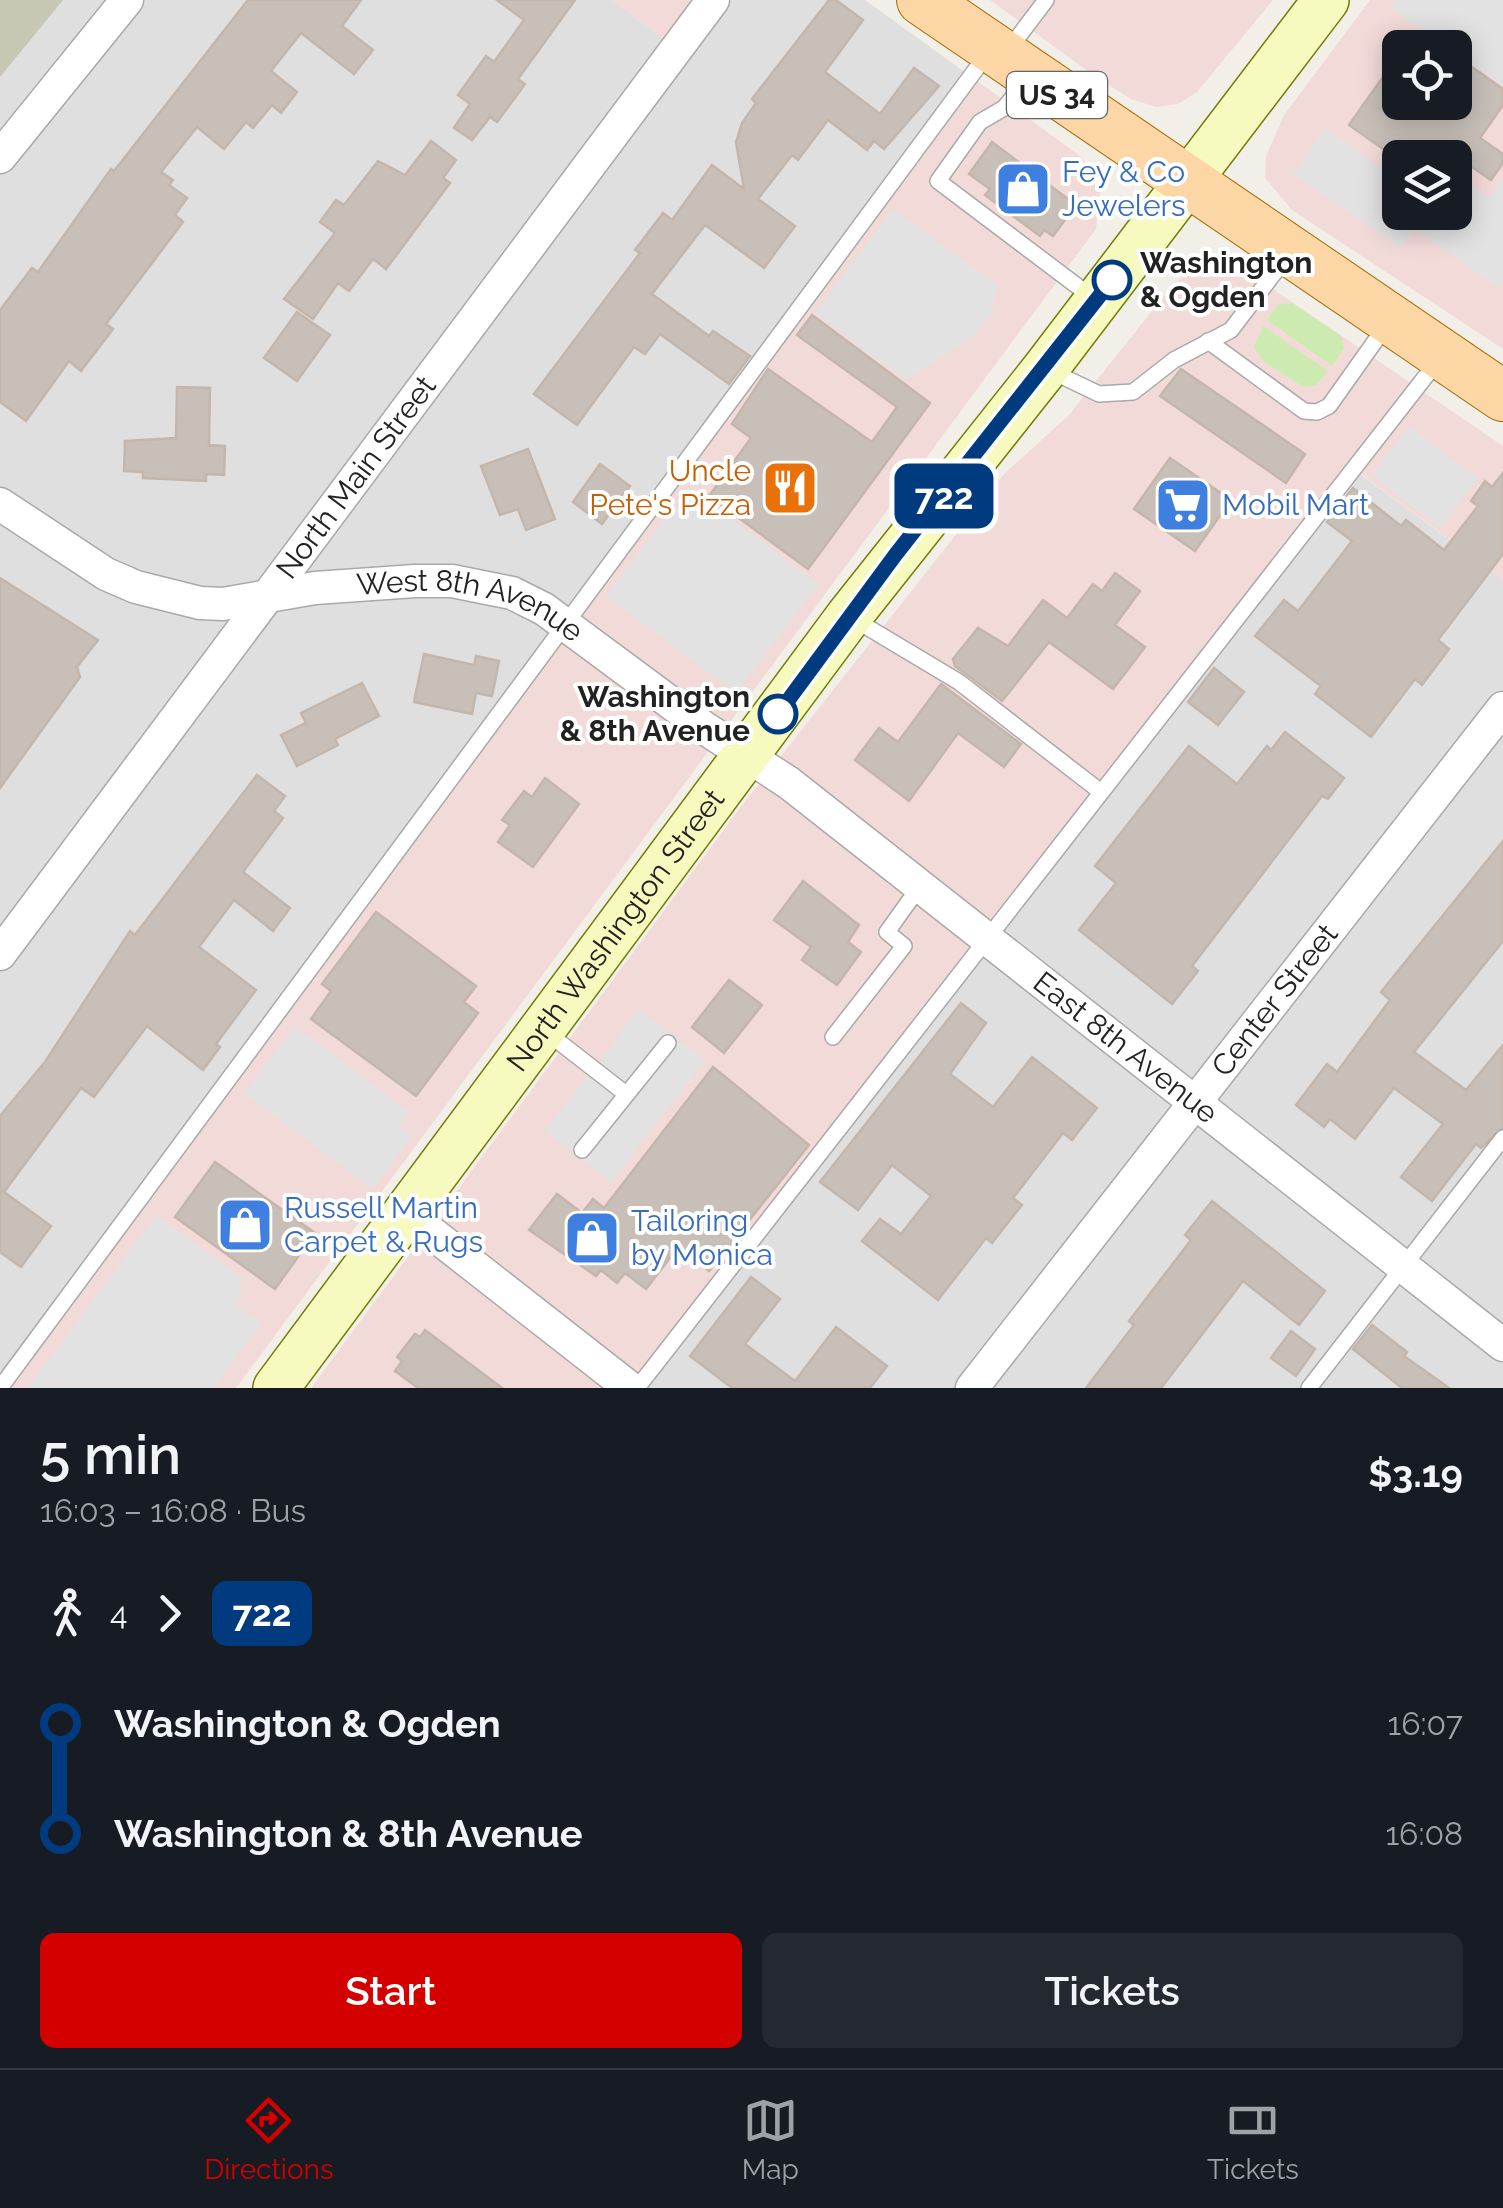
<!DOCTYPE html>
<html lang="en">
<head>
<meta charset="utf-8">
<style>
	body { margin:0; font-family:Raleway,sans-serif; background:#242831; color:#f1f3f6; height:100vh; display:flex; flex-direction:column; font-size:38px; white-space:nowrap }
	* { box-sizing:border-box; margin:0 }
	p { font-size:32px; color:#9ea1a6 }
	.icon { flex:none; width:55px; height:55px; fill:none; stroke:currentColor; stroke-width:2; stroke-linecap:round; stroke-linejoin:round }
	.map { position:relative; height:1388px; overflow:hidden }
	.details { display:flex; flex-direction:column; background:#171b24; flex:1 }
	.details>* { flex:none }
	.badge { padding:0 20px; border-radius:15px; font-size:35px; line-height:65px }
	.fabs { position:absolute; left:1382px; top:30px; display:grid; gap:20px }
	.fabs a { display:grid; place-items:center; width:90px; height:90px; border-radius:15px; background:#171b24; box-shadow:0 5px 25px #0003; font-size:50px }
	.map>.badge { position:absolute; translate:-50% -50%; box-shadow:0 0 0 5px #fff }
	.legs { display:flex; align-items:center; gap:15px; height:110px; padding:0 40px; font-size:32px }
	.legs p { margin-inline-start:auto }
	.headline { display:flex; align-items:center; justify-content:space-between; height:170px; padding:0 40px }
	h1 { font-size:55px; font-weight:600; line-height:75px }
	.cta { display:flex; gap:20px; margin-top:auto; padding:20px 40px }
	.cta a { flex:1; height:115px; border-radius:15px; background:#d40000; color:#fff; font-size:40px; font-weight:600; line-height:115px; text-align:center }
	.cta a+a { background:#242831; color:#f1f3f6 }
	ul { padding:0 40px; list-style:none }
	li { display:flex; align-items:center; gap:35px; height:110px; font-size:38px }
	li i { display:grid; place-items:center; width:15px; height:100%; margin:0 12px; background:currentColor }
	li i::after { content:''; width:25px; height:25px; margin:-12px; border:8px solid; border-radius:50%; background:#171b24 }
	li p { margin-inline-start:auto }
	li:first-child i { background:linear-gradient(#0000 50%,currentColor 0) }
	li:last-child i { background:linear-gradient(currentColor 50%,#0000 0) }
	.tabs { display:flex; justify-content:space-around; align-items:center; height:140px; border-top:2px solid #363941; background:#171b24; font-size:28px; color:#9ea1a6 }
	.tabs a { display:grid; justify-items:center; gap:5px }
	.tabs .active { color:#d40000 }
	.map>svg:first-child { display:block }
	.residential { fill:#e0dfdf }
	.commercial { fill:#f2dad9; fill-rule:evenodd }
	.construction { fill:#c7c7b4 }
	.grass { fill:#cdebb0 }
	.parking { fill:#e2e2e2 }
	.building { fill:#c7bfb8; stroke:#c4b6ab; stroke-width:2.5 }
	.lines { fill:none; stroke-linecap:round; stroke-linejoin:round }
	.lane-casing { stroke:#a9a9a9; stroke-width:18 }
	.street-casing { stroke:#a9a9a9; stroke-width:35 }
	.secondary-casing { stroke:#707d05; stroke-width:48 }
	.primary-casing { stroke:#a06b00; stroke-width:52 }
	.lane { stroke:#fff; stroke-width:15 }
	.street { stroke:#fff; stroke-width:32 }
	.secondary { stroke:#f7fabf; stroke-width:45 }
	.primary { stroke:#fcd6a4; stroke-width:50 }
	.line-1-casing { stroke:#fff; stroke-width:22 }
	.line-1 { stroke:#003b80; stroke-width:15 }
	.stop-1-dot { fill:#fff; stroke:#003b80; stroke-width:5 }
	.labels { text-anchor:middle; stroke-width:8; stroke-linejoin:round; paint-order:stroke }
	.shield { fill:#fff; stroke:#646464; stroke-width:2.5 }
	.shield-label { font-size:28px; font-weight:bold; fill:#222 }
	.shop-label { font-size:30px; fill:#366cbe; stroke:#fff; text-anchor:start }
	.stop-label { font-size:30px; font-weight:bold; fill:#222; stroke:#fff; text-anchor:start }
	.food-label { font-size:30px; fill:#c56008; stroke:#fff; text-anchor:end }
	.street-label { font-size:30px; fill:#222; stroke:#fff }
</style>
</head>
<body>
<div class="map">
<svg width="1503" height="1388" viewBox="0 0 1503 1388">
	<rect width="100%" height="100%" fill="#f2efe9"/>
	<g class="residential">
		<polygon points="0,0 612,0 683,53 723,0 865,0 969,75 0,1385"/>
		<polygon points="1352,468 1503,579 1503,1388 640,1388"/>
	</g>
	<g class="commercial">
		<polygon points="612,0 723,0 683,53"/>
		<polygon points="990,0 1273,0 1197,92 1178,104 1156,107 1131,99 1096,77"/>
		<path d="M1370,0h133v349l-211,-139 -27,-32 1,-22 18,-41zM1400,48h55v54h-55zM1400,158h55v54h-55z"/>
		<polygon points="969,75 1083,158 1100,191 1096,229 236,1388 0,1388"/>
		<polygon points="1215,262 1251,274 1503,446 1503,579 1353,468 640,1388 311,1388 740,808 1003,475 1069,415 1168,291 1191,268"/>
	</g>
	<polygon class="construction" points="0,0 63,0 0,77"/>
	<g class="grass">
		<polygon points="1292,303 1341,336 1344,348 1332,366 1267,320 1278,305"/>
		<polygon points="1263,326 1328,371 1316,385 1304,387 1264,362 1254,347"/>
	</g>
	<g class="parking">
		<polygon points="1396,0 1503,0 1503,86 1455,53 1455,48 1448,47 1390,8"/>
		<polygon points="1325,128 1400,182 1400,212 1455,212 1455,175 1489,198 1503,178 1503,282 1499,288 1415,229 1400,248 1293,174"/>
		<polygon points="893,209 997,285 992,313 974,336 906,380 815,313"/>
		<polygon points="1409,426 1478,479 1440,528 1372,475"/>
		<polygon points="688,486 818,584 736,693 606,596"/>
		<polygon points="639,1009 705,1060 611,1182 545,1131"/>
		<polygon points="295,1026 409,1112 399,1126 412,1136 373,1189 244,1093"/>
		<polygon points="156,1215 242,1278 237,1306 261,1323 213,1388 28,1388"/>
	</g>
	<g class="building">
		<polygon points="248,0 361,0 342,26 373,50 354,74 301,33 271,71 297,92 281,113 272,105 253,128 246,122 224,149 197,127 161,172 173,180 169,185 187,198 175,215 183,222 106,324 113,329 81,371 69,361 26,421 0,402 0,310 32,268 38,272 111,169 114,171"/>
		<polygon points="497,0 575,0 518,79 525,84 497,122 490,117 472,140 454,128 470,104 458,95 486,56 494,62 524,20"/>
		<polygon points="829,0 836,0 863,20 825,72 880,114 914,68 939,86 884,149 874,141 867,150 828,120 798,160 792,155 758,199 795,226 764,268 705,225 652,294 709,336 713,331 750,356 729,384 660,334 645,354 634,347 577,425 534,394 640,253 635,250 663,213 672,220 712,165 744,189 736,142 742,123 756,103 752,99"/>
		<polygon points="1400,53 1400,102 1455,102 1455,55 1503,89 1503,105 1480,138 1503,154 1503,163 1491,180 1459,158 1396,158 1349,125"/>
		<polygon points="431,141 456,160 443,178 450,183 386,269 373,259 349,291 338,283 313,319 284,299 335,233 320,222 336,200 344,205 378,161 405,175"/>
		<polygon points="992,142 1076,205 1053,236 1044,230 1040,236 985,195 990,189 969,174"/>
		<polygon points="297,312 330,335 297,381 264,358"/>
		<polygon points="812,315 930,403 808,569 709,496 751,438 732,424 768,369 872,442 897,407 797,335"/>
		<polygon points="1181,369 1305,454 1286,483 1160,396"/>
		<polygon points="177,387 210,388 209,445 225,446 224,475 206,474 206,481 143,478 143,472 124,471 125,441 176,438"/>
		<polygon points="528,449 555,519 526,530 518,509 500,515 481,466"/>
		<polygon points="1170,458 1231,500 1195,551 1134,509"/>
		<polygon points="600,464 630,486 602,524 573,502"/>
		<polygon points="1503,473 1503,554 1438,640 1449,649 1422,685 1415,679 1371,737 1315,694 1321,686 1255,636 1284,600 1298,611 1352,541 1327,522 1353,488 1401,526 1406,520 1444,550 1478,506 1471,501 1485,481 1492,487"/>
		<polygon points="1115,573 1140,591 1115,625 1145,647 1113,689 1049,642 1002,701 955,666 953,659 978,628 1008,646 1043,600 1067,618 1093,584 1102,591"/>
		<polygon points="0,578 98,640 77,667 80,677 0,788"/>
		<polygon points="424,654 474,665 476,656 499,661 492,696 476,693 472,714 414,702"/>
		<polygon points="1214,668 1244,692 1218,725 1188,702"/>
		<polygon points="362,683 379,716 335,739 338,745 297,766 281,735 306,723 301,713"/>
		<polygon points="941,684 1021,744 1004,767 958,733 909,801 855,760 879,728 898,742"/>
		<polygon points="1285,732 1344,778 1328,799 1322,796 1192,966 1198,971 1172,1004 1079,930 1116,883 1095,866 1189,746 1237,784 1267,746 1271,750"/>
		<polygon points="257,775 285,796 274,811 283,818 243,872 290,908 273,931 234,900 199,947 256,990 216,1044 220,1047 203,1070 147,1026 94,1097 81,1088 4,1192 51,1226 21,1267 0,1252 0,1116 45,1062 130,931 135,935"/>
		<polygon points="545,778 579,804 533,867 498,842 510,825 502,820 524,791 532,797"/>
		<polygon points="1503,841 1503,941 1414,1052 1466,1090 1503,1045 1503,1127 1481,1148 1476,1144 1432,1201 1401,1177 1443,1124 1394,1088 1355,1139 1330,1119 1324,1127 1296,1105 1327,1064 1337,1072 1390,1000 1381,992"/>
		<polygon points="803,881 859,925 848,942 861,952 837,985 802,960 811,947 774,920"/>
		<polygon points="376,912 476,986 464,1002 478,1013 416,1096 311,1019 331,991 322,984"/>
		<polygon points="729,980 762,1005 724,1053 692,1027"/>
		<polygon points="961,1003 986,1023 950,1074 993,1107 1032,1057 1097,1108 1072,1140 1063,1133 1013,1198 1022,1205 992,1243 986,1238 938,1300 862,1241 880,1219 901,1234 931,1196 892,1165 858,1210 820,1182"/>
		<polygon points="713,1067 809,1145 709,1271 679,1246 646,1289 625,1273 617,1283 601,1270 596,1276 529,1230 557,1194 582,1213 593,1199 604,1208"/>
		<polygon points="215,1162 315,1233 275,1289 175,1217"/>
		<polygon points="1212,1201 1325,1291 1299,1325 1243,1281 1161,1388 1086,1388 1134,1325 1129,1321 1191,1240 1185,1235"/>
		<polygon points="751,1277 780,1299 745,1344 795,1381 836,1327 887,1366 870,1388 732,1388 690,1356"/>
		<polygon points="1372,1325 1407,1352 1404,1356 1449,1388 1402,1388 1353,1349"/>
		<polygon points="425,1330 502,1388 418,1388 395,1371 402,1361 397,1357 415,1334 420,1337"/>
		<polygon points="1291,1331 1315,1349 1296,1376 1271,1358"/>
	</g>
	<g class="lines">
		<g class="lane-casing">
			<g id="lane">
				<polyline points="1009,49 1046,0"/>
				<polyline points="1028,79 1004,108 980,122 938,181 1093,298"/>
				<polyline points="1208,341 1304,411 1317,412 1329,406 1388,323"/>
				<polyline points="1051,371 1099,394 1133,392 1174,360 1231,330 1287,256"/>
				<polyline points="852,618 959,682 1101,792"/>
				<polyline points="545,1031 626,1094"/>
				<polyline points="833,1037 904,946 887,932 920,886"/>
				<polyline points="582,1150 668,1043"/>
				<polyline points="0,1388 988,53"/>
				<polyline points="637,1388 1440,358"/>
				<polyline points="1309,1388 1503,1138"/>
			</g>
		</g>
		<g class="street-casing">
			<g id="street">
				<polyline points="0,157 127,0"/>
				<path id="s1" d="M0,504l106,70 30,13 64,16 23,1 92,-16 100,-7h37l60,12 32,16 162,120 83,54 714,562"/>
				<path id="s2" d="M0,954l713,-954"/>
				<polyline points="405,1212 630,1388"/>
				<path id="s3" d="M972,1388l531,-680"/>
			</g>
		</g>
		<g class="secondary-casing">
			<g id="secondary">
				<path id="s4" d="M276,1388l573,-772 196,-247 281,-369"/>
			</g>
		</g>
		<g class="primary-casing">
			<polyline id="primary" points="922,0 1503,396"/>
		</g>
		<use href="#lane" class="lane"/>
		<use href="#street" class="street"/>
		<use href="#secondary" class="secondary"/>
		<use href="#primary" class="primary"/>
	</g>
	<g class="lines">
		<g class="line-1-casing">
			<polyline id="line-1" points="778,714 896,554 1112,280"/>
		</g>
		<use href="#line-1" class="line-1"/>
	</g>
	<defs>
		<g id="shop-square" transform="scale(2.875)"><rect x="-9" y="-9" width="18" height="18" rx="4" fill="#3f7fe0" stroke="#fff"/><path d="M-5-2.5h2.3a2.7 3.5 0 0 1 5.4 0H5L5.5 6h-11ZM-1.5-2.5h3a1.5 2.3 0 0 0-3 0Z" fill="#fff"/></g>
		<g id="restaurant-square" transform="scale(2.875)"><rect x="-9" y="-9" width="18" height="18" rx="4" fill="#e8710a" stroke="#fff"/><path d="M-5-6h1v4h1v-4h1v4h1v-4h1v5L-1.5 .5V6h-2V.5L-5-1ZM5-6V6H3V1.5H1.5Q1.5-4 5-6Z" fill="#fff"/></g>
		<g id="supermarket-square" transform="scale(2.875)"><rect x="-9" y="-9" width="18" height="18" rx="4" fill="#3f7fe0" stroke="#fff"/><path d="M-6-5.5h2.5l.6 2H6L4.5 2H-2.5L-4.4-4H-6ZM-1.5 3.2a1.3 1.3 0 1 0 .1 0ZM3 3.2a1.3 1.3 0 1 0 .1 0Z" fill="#fff"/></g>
	</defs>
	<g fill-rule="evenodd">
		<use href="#shop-square" x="1023" y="189"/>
		<use href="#restaurant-square" x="790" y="488"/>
		<use href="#supermarket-square" x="1183" y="505"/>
		<use href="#shop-square" x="245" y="1225"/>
		<use href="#shop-square" x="592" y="1238"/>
	</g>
	<g class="stop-1-dot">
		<circle cx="1112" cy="280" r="18"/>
		<circle cx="778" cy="714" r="18"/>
	</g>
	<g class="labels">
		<rect class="shield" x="1007" y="72" width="100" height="46" rx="8"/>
		<g class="shield-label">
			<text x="1057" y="105">US 34</text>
		</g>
		<g class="shop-label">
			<text x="1062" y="182">Fey &amp; Co<tspan x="1062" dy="34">Jewelers</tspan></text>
			<text x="1222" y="515">Mobil Mart</text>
			<text x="284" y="1218">Russell Martin<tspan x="284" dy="34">Carpet &amp; Rugs</tspan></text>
			<text x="631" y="1231">Tailoring<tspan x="631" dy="34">by Monica</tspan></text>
		</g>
		<g class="stop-label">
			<text x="1140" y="273">Washington<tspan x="1140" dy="34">&amp; Ogden</tspan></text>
			<text x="750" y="707" text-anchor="end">Washington<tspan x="750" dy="34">&amp; 8th Avenue</tspan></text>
		</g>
		<g class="food-label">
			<text x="751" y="481">Uncle<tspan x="751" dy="34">Pete's Pizza</tspan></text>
		</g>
		<g class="street-label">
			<text dy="10" stroke="none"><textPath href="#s2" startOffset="595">North Main Street</textPath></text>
			<text dy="10" stroke="none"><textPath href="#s1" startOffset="502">West 8th Avenue</textPath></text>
			<text dy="10" stroke="none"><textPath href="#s4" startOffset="570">North Washington Street</textPath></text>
			<text dy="10" stroke="none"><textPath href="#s3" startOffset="492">Center Street</textPath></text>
			<text dy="10" stroke="none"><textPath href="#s1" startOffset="1305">East 8th Avenue</textPath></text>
		</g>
	</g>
</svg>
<div class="fabs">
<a><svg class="icon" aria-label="locate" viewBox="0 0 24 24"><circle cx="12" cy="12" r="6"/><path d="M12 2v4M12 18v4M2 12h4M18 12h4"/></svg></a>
<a><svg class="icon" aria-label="layers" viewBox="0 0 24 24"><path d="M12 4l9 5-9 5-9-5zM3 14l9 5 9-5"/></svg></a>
</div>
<b class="badge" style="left:944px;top:496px;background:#003b80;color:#fff">722</b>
</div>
<section class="details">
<div class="headline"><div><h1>5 min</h1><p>16:03 – 16:08 · Bus</p></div><b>$3.19</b></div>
<div class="legs"><svg class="icon" aria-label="walk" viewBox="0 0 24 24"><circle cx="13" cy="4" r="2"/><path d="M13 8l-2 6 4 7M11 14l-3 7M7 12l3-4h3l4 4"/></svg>4<svg class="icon" aria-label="forward" viewBox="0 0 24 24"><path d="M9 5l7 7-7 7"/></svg><b class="badge" style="background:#003b80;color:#fff">722</b></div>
<ul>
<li><i style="color:#003b80"></i><b>Washington &amp; Ogden</b><p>16:07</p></li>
<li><i style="color:#003b80"></i><b>Washington &amp; 8th Avenue</b><p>16:08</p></li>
</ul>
<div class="cta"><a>Start</a><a>Tickets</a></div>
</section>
<nav class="tabs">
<a class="active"><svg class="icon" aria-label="directions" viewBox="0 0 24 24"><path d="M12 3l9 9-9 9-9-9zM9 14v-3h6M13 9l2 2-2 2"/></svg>Directions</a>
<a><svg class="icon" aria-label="map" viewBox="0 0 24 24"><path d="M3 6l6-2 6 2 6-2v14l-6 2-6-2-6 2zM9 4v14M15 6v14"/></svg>Map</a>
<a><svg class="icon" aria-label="tickets" viewBox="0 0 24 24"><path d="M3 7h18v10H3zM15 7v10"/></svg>Tickets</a>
</nav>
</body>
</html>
